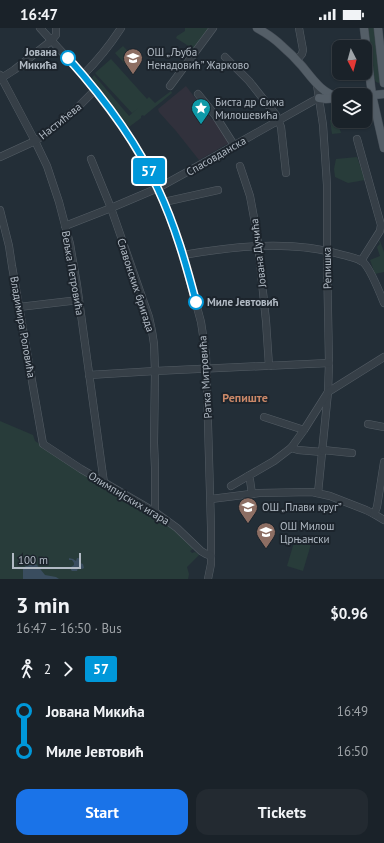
<!DOCTYPE html>
<html lang="en">
<head>
<meta charset="utf-8">
<style>
	body { margin:0; font-family:"PT Sans",sans-serif; background:#232a31; color:#f1f3f6; height:100vh; display:flex; flex-direction:column; font-size:15px; white-space:nowrap }
	* { box-sizing:border-box; margin:0 }
	p { font-size:13px; color:#9fa4a8 }
	.icon { flex:none; width:22px; height:22px; fill:none; stroke:currentColor; stroke-width:2; stroke-linecap:round; stroke-linejoin:round }
	.map { position:relative; height:551px; overflow:hidden }
	.side { display:flex; flex-direction:column; background:#1a2229; flex:1 }
	.side>* { flex:none }
	.badge { padding:0 8px; border-radius:3px; font-size:14px; line-height:26px }
	.needle { width:26px; rotate:174deg }
	.fabs { position:absolute; left:332px; top:12px; display:grid; gap:8px }
	.fabs a { display:grid; place-items:center; width:40px; height:40px; border-radius:8px; background:#1a2229; box-shadow:0 1px 3px #0004,0 0 0 1px #383f46; font-size:20px }
	.scale { position:absolute; left:12px; bottom:10px; width:69px; box-sizing:border-box; padding-left:4px; border:2px solid #b1bac4; border-top:0; font-size:11px; line-height:14px; white-space:nowrap; color:#b1bac4; -webkit-text-stroke:3px #1c242c; paint-order:stroke }
	.map>.badge { position:absolute; translate:-50% -50%; box-shadow:0 0 0 2px #fff }
	.legs { display:flex; align-items:center; gap:6px; height:44px; padding:0 16px; font-size:13px }
	.legs p { margin-inline-start:auto }
	.summary { display:flex; align-items:center; justify-content:space-between; height:68px; padding:0 16px }
	h1 { font-size:22px; font-weight:700; line-height:30px }
	.cta { display:flex; gap:8px; margin-top:auto; padding:8px 16px }
	.cta a { flex:1; height:46px; border-radius:12px; background:#1a73e8; color:#fff; font-size:16px; font-weight:700; line-height:46px; text-align:center }
	.cta a+a { background:#232a31; color:#f1f3f6 }
	ul { padding:0 16px; list-style:none }
	li { display:flex; align-items:center; gap:14px; height:40px; font-size:15px }
	li i { display:grid; place-items:center; width:6px; height:100%; margin:0 5px; background:currentColor }
	li i::after { content:''; width:10px; height:10px; margin:-5px; border:3px solid; border-radius:50%; background:#1a2229 }
	li p { margin-inline-start:auto }
	li:first-child i { background:linear-gradient(#0000 50%,currentColor 0) }
	li:last-child i { background:linear-gradient(currentColor 50%,#0000 0) }
	.status { display:flex; justify-content:space-between; align-items:center; height:28px; padding:0 20px; background:#1a2229; direction:ltr }
	.status svg { height:11px; fill:currentColor }
	.map>svg:first-child { display:block }
	.medical { fill:#31313c }
	.green { fill:#283c3a }
	.water { fill:#3a4d5f }
	.lines { fill:none; stroke-linecap:round; stroke-linejoin:round }
	.minor-casing { stroke:#545d65; stroke-width:8 }
	.major-casing { stroke:#434b54; stroke-width:9 }
	.minor { stroke:#363f47; stroke-width:7 }
	.major { stroke:#545e67; stroke-width:8 }
	.line-1-casing { stroke:#fff; stroke-width:9 }
	.line-1 { stroke:#0098da; stroke-width:6 }
	.stop-1-dot { fill:#fff; stroke:#0098da; stroke-width:2 }
	.labels { text-anchor:middle; stroke-width:4; stroke-linejoin:round; paint-order:stroke }
	.stop-label { font-size:11px; font-weight:bold; fill:#b1bac4; stroke:#1c242c; text-anchor:end }
	.poi-label { font-size:11px; fill:#b1bac4; stroke:#1c242c; text-anchor:start }
	.street-label { font-size:11px; fill:#b1bac4; stroke:#1c242c }
	.neighbourhood-label { font-size:12px; font-weight:bold; fill:#c98767; stroke:#1c242c }
</style>
</head>
<body>
<div class="status"><b>16:47</b><svg viewBox="0 0 49 12"><path d="M0 12V9h3v3zM5 12V6h3v6zM10 12V3h3v9zM15 12V0h3v12zM26 1h20v11H26zM47 4h2v5h-2z"/></svg></div>
<div class="map">
<svg width="384" height="551" viewBox="0 0 384 551">
	<rect width="100%" height="100%" fill="#232e37"/>
	<polygon class="medical" points="186,58 212,92 214,91 229,115 199,132 176,103 159,84 158,81"/>
	<g class="green">
		<polygon points="185,0 211,0 195,21 187,17 176,10 177,8 185,3"/>
		<polygon points="368,0 375,0 380,54 379,55 376,54 374,50"/>
		<polygon points="123,18 139,35 131,43 115,25"/>
		<polygon points="111,31 147,71 149,69 155,75 171,63 172,65 144,88 143,87 141,88 141,90 129,99 92,50 94,47 129,88 138,80 132,85 95,45"/>
		<polygon points="330,92 337,92 341,105 332,106"/>
		<polygon points="357,129 365,152 348,155 335,149 334,141 336,131"/>
		<polygon points="379,213 380,213 384,224 384,244 375,246 370,232 380,228 377,219 380,216"/>
		<polygon points="0,393 33,407 35,413 56,427 147,484 176,503 193,521 190,523 192,525 195,524 199,527 187,539 189,546 188,551 0,551"/>
		<polygon points="295,511 311,516 303,543 287,538"/>
	</g>
	<g class="water">
		<polygon points="69,530 73,531 76,533 77,530 78,530 81,531 80,535 83,536 84,540 82,541 78,540 77,543 72,543 71,542 71,539 74,537 74,535 72,532 69,532"/>
		<polygon points="35,536 37,537 45,547 56,549 59,551 23,551 23,540 26,538"/>
	</g>
	<g class="lines">
		<g class="minor-casing">
			<g id="minor">
				<polyline points="40,0 83,47 112,85 127,106 146,138 158,160 170,190 183,227 201,294 206,327 211,499 211,536 208,551"/>
				<polyline points="225,29 249,53 276,87 281,99 286,145"/>
				<polyline points="297,32 302,26 303,22 299,0"/>
				<polyline points="0,47 35,113 47,138 59,174 70,216 77,257 104,455"/>
				<path d="M83,47c15,-15 27,-30 38,-47"/>
				<polyline points="0,51 14,42 51,13 56,7 56,0"/>
				<polyline points="317,57 323,97 327,157 327,229 329,335 328,364 318,465"/>
				<polyline points="170,58 213,0"/>
				<polyline points="198,66 215,87 234,117"/>
				<polyline points="357,111 381,197 380,203 361,233"/>
				<polyline points="0,129 35,113 47,105 77,80 95,62"/>
				<polyline points="91,131 111,180 149,289 152,303 154,316 155,343 154,415 155,440 155,484"/>
				<polyline points="240,138 250,168 257,206 266,293 269,338"/>
				<polyline points="164,174 218,162"/>
				<polyline points="0,182 9,218 12,238 43,416 81,441 155,484 177,500 201,523 206,526 211,528"/>
				<polyline points="65,198 111,180 158,160 187,144 313,73 319,70"/>
				<path d="M183,227c52,-9 109,-15 160,0 7,2 15,3 20,7 7,6 17,31 21,41"/>
				<polyline points="19,279 79,272"/>
				<polyline points="89,347 155,343 329,335"/>
				<polyline points="264,389 304,402"/>
				<polyline points="368,396 384,399"/>
				<polyline points="291,420 298,422 322,424"/>
				<polyline points="323,422 352,425"/>
				<polyline points="248,448 250,452 252,466"/>
				<polyline points="231,458 274,433 291,420 304,402 328,364 384,329"/>
				<polyline points="211,471 259,465 312,464 330,468 366,482 374,486 384,492"/>
				<polyline points="374,486 377,479 384,434"/>
			</g>
		</g>
		<g class="major-casing">
			<g id="major">
				<path d="M257,0c9,5 18,11 25,18 7,6 14,13 20,20 10,12 20,28 37,31"/>
				<polyline points="364,0 372,67 384,120"/>
				<polyline points="378,0 384,55"/>
				<polyline points="365,68 384,66"/>
				<polyline points="319,70 326,71 338,70"/>
			</g>
		</g>
		<use href="#minor" class="minor"/>
		<use href="#major" class="major"/>
	</g>
	<g class="lines">
		<g class="line-1-casing">
			<path id="line-1" d="M68,30c34,38 69,84 90,131 17,36 28,75 38,113"/>
		</g>
		<use href="#line-1" class="line-1"/>
	</g>
	<defs>
		<g id="school-pin" transform="scale(1)"><path d="M0 17L-7.5 6A9.5 9.5 0 1 1 7.5 6Z" fill="#8d6e63" stroke="#1c242c"/><path d="M0-5L7-2L0 1L-7-2ZM-4 1L0 2.5L4 1V4Q0 6-4 4Z" fill="#fff"/></g>
		<g id="sight-pin" transform="scale(1)"><path d="M0 17L-7.5 6A9.5 9.5 0 1 1 7.5 6Z" fill="#0f9aa8" stroke="#1c242c"/><path d="M0-6L1.8-2.2L6-1.7L2.9 1.2L3.7 5.4L0 3.3L-3.7 5.4L-2.9 1.2L-6-1.7L-1.8-2.2Z" fill="#fff"/></g>
	</defs>
	<g fill-rule="evenodd">
		<use href="#school-pin" x="133" y="30"/>
		<use href="#sight-pin" x="201" y="80"/>
		<use href="#school-pin" x="248" y="479"/>
		<use href="#school-pin" x="266" y="504"/>
	</g>
	<g class="stop-1-dot">
		<circle cx="68" cy="30" r="7"/>
		<circle cx="196" cy="274" r="7"/>
	</g>
	<g class="labels">
		<g class="stop-label">
			<text x="57" y="28">Јована<tspan x="57" dy="13">Микића</tspan></text>
			<text x="207" y="278" text-anchor="start">Миле Јевтовић</text>
		</g>
		<g class="poi-label">
			<text x="147" y="28">ОШ „Љуба<tspan x="147" dy="13">Ненадовић” Жарково</tspan></text>
			<text x="215" y="78">Биста др Сима<tspan x="215" dy="13">Милошевића</tspan></text>
			<text x="262" y="483">ОШ „Плави круг”</text>
			<text x="280" y="502">ОШ Милош<tspan x="280" dy="13">Црњански</tspan></text>
		</g>
		<g class="street-label">
			<text transform="translate(60 93) rotate(-39)" y="4">Настићева</text>
			<text transform="translate(216 128) rotate(-30)" y="4">Спасовданска</text>
			<text transform="translate(258 225) rotate(-97)" y="4">Јована Дучића</text>
			<text transform="translate(327 240) rotate(-91)" y="4">Репишка</text>
			<text transform="translate(73 245) rotate(80)" y="4">Вељка Петровића</text>
			<text transform="translate(136 257) rotate(72)" y="4">Славонских бригада</text>
			<text transform="translate(23 299) rotate(80)" y="4">Владимира Роловића</text>
			<text transform="translate(205 349) rotate(-94)" y="4">Ратка Митровића</text>
			<text transform="translate(129 470) rotate(31)" y="4">Олимпијских игара</text>
		</g>
		<g class="neighbourhood-label">
			<text x="245" y="374">Репиште</text>
		</g>
	</g>
</svg>
<div class="fabs">
<a><svg class="needle" viewBox="-14 -14 28 28"><path d="M0-13l5 13h-10z" fill="#e53935"/><path d="M0 13l5-13h-10z" fill="#9fa4a8"/></svg></a>
<a><svg class="icon" aria-label="layers" viewBox="0 0 24 24"><path d="M12 4l9 5-9 5-9-5zM3 14l9 5 9-5"/></svg></a>
</div>
<div class="scale">100 m</div>
<b class="badge" style="left:149px;top:143px;background:#0098da;color:#fff">57</b>
</div>
<section class="side">
<div class="summary"><div><h1>3 min</h1><p>16:47 – 16:50 · Bus</p></div><b>$0.96</b></div>
<div class="legs"><svg class="icon" aria-label="walk" viewBox="0 0 24 24"><circle cx="13" cy="4" r="2"/><path d="M13 8l-2 6 4 7M11 14l-3 7M7 12l3-4h3l4 4"/></svg>2<svg class="icon" aria-label="forward" viewBox="0 0 24 24"><path d="M9 5l7 7-7 7"/></svg><b class="badge" style="background:#0098da;color:#fff">57</b></div>
<ul>
<li><i style="color:#0098da"></i><b>Јована Микића</b><p>16:49</p></li>
<li><i style="color:#0098da"></i><b>Миле Јевтовић</b><p>16:50</p></li>
</ul>
<div class="cta"><a>Start</a><a>Tickets</a></div>
</section>
</body>
</html>
